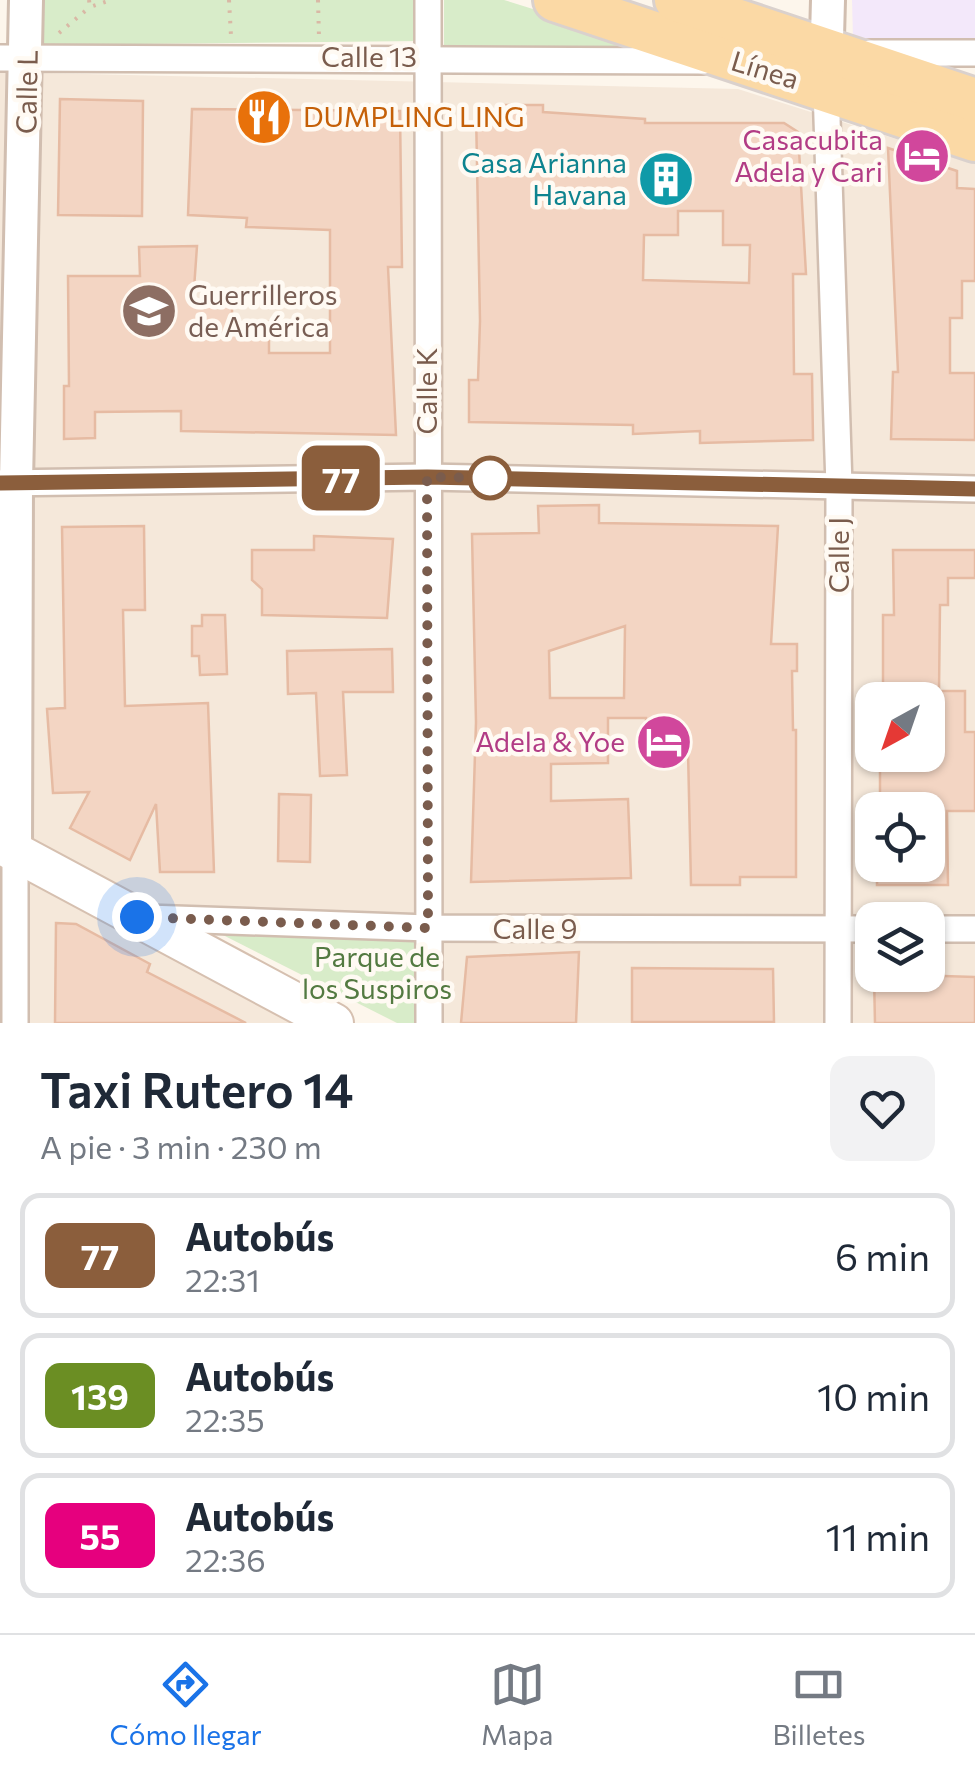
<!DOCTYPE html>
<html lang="es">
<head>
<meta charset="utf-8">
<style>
	body { margin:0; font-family:Commissioner,sans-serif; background:#f2f2f3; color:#1f2937; height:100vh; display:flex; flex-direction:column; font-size:38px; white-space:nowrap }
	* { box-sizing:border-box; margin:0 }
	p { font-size:32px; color:#747a83 }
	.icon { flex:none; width:55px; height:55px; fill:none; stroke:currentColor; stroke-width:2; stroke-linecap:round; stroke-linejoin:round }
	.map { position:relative; height:1023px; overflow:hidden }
	.side { display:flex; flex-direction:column; background:#fff; flex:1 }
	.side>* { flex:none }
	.badge { padding:0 20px; border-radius:15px; font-size:35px; line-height:65px }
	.needle { width:65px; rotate:220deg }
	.controls { position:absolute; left:855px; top:682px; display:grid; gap:20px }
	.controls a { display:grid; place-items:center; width:90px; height:90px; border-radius:20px; background:#fff; box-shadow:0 2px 8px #0004; font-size:50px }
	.you { position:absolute; width:50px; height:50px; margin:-25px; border:8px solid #fff; border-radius:50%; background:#1a73e8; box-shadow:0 0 0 15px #1a73e833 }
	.map>.badge { position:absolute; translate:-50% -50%; box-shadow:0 0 0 5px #fff }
	.round { display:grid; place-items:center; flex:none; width:105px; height:105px; border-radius:20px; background:#f2f2f3 }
	.head { display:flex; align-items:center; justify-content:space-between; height:170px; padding:0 40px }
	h1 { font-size:48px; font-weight:600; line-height:75px }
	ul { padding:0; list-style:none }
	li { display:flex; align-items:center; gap:30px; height:125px; margin:0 20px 15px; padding:0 20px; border:5px solid #e0e1e3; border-radius:20px }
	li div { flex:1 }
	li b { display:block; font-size:38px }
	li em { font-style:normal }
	li .badge { min-width:110px; font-weight:700; text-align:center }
	.dock { display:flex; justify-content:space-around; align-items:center; height:140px; border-top:2px solid #e0e1e3; background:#fff; font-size:28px; color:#747a83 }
	.dock a { display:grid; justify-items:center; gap:5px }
	.dock .active { color:#1a73e8 }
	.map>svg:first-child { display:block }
	.residential { fill:#f5e8da; fill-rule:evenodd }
	.education { fill:#f3e8fa }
	.green { fill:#d8ecc9 }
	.building { fill:#f3d5c3; stroke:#e6bba3; stroke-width:2.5; fill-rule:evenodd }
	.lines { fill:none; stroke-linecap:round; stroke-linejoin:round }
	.minor-casing { stroke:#d1beb0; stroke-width:30 }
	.tertiary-casing { stroke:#d1beb0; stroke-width:38 }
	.secondary-casing { stroke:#d6c0b0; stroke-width:42 }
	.primary-casing { stroke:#dad1cd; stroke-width:48 }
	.path { stroke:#d9b8a5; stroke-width:4; stroke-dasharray:2.5 8; stroke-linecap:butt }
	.minor { stroke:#fff; stroke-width:25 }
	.tertiary { stroke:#fff; stroke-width:32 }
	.secondary { stroke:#fff; stroke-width:38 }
	.primary { stroke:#fbd9a5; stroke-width:42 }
	.line-casing { stroke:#fff; stroke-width:22 }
	.line { stroke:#8b5e3c; stroke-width:15 }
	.walk { stroke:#7a5c4d; stroke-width:10; stroke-dasharray:0 18 }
	.stop-dot { fill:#fff; stroke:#8b5e3c; stroke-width:5 }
	.labels { text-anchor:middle; stroke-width:9; stroke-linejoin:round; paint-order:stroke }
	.street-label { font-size:28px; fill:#7a5c4d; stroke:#fffaf3 }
	.food-label { font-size:28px; fill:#c56008; stroke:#fffaf3; text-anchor:start }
	.hotel-label { font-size:28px; fill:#b23c85; stroke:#fffaf3; text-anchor:end }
	.culture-label { font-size:28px; fill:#0d838f; stroke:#fffaf3; text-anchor:end }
	.education-label { font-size:28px; fill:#785e54; stroke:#fffaf3; text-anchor:start }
	.park-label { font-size:28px; fill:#537a41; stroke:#fffaf3 }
</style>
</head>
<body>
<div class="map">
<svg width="975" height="1023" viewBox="0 0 975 1023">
	<rect width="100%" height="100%" fill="#fdf6ec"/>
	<path class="residential" d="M0,72l738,17 237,75v859h-546l-1,-94 -288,-12 194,106h-319v-170l-15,-9zM872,700h56v55h-56zM872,810h56v55h-56zM872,920h56v55h-56z"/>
	<polygon class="education" points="852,0 975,0 975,40 853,38"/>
	<g class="green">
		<polygon points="43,0 421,0 419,41 42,45"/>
		<polygon points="444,0 504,0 661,49 444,50"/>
		<polygon points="221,929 416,937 417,1023 397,1023 221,934"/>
	</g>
	<g class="building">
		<polygon points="60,99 143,101 142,216 58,215"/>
		<path d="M501,105h42v7l102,7v4h139l14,9 8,142h-13l1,100h18l1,66 -113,3v-12l-67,3v-9l-164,-3v-42h9l2,-59 -4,-209h25zM678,211h45v34h27l-1,38 -106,-3 1,-45h34z"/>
		<polygon points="192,109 400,111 402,267 388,267 396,435 181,431 181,411 95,412 95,438 64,439 64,386 69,386 68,276 140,276 139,247 197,246 193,303 232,303 232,322 269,322 269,353 330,353 330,230 246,227 247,218 188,215"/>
		<polygon points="888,148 957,171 957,188 975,189 975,281 962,281 962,318 950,318 950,373 975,373 975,440 891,439 893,372 898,372"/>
		<path d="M599,505v18l179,3 -7,118h26v27h-5l1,59h3v147h-56v8h-49l-3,-134h-41l-1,-33h-38v45l-57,1v37l77,-2 3,79 -160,4 5,-160 -4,-188 67,-1 -1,-27zM625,626l-1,72h-74l-1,-47z"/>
		<polygon points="144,526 145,610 123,610 125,706 208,703 214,872 160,872 156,804 130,860 70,828 89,792 53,793 47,709 65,708 62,527"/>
		<polygon points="314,536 393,539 387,618 262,615 262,589 252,580 252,550 314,550"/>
		<polygon points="893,550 975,550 975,578 948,578 948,605 940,605 939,691 965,691 965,732 975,732 975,811 947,811 948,885 877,885 877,865 928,865 928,810 880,810 880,755 928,755 928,700 883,700 883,615 894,615"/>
		<polygon points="202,615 225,615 227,674 200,675 199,656 192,656 192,626 202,626"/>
		<polygon points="392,649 393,692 343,692 347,775 320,776 316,693 288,694 287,651"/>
		<polygon points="279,794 311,795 310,862 278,861"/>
		<polygon points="56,923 76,924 150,964 147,972 246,1023 55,1023"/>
		<polygon points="579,952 576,1023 461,1023 467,957"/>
		<polygon points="632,968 773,969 774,1022 632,1022"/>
		<polygon points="911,975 975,977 975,1023 875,1023 874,976"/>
	</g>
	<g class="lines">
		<g class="minor-casing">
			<g id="minor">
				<polyline points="428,0 429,1023"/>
				<polyline points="870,53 975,53"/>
				<polyline points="0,58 703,61"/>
				<polyline points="826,88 839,486 838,1023"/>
				<polyline points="0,483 427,477 975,489"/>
				<polyline points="147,918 428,928 872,929"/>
				<polyline points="928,929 975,929"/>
				<polyline points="15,1023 15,853"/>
			</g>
		</g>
		<g class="tertiary-casing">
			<g id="tertiary">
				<polyline points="826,74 828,0"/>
				<polyline points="15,853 16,482 26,0"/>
			</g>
		</g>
		<g class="secondary-casing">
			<polyline id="secondary" points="0,844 334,1023"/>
		</g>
		<g class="primary-casing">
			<g id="primary">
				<polyline points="555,0 975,140"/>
				<polyline points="676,0 975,100"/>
			</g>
		</g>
		<g class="path">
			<polyline points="89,0 90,7 111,0"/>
			<polyline points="229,0 231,36"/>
			<polyline points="318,0 319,37"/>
			<polyline points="59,33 90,7"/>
		</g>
		<use href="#minor" class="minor"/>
		<use href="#tertiary" class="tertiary"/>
		<use href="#secondary" class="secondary"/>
		<use href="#primary" class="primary"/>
	</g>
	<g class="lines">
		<g class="line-casing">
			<polyline id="line" points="0,483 427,477 975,489"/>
		</g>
		<use href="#line" class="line"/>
		<polyline class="walk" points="137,917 428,928 427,477 502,478 490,478"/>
	</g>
	<defs>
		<g id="restaurant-disc" transform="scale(2.875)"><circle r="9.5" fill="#e8710a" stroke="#fffaf3"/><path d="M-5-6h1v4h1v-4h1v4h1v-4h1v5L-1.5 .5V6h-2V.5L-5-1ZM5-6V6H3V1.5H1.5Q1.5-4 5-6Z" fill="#fff"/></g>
		<g id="hotel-disc" transform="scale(2.875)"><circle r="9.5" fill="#d1479c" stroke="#fffaf3"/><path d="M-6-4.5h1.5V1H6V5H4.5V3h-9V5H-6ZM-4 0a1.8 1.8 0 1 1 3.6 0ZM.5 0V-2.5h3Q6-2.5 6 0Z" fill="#fff"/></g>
		<g id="building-disc" transform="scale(2.875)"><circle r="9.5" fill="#0f9aa8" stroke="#fffaf3"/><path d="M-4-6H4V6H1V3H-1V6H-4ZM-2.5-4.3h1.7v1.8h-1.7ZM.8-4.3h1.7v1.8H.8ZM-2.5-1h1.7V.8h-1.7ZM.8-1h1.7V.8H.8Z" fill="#fff"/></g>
		<g id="school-disc" transform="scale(2.875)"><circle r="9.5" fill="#8d6e63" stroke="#fffaf3"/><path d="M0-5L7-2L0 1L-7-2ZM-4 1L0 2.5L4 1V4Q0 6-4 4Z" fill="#fff"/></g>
	</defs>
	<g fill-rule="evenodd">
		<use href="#restaurant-disc" x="264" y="117"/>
		<use href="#hotel-disc" x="922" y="156"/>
		<use href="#building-disc" x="666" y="179"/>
		<use href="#school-disc" x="149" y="311"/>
		<use href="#hotel-disc" x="664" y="742"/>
	</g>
	<circle class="stop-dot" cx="490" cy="478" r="20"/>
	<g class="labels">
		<g class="street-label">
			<text x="369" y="67">Calle 13</text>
			<text transform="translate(765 70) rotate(17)" y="10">Línea</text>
			<text transform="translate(27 92) rotate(-89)" y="10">Calle L</text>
			<text transform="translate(427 391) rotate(-90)" y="10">Calle K</text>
			<text transform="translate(839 555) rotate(-90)" y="10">Calle J</text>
			<text x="535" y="939">Calle 9</text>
		</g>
		<g class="food-label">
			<text x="303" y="127">DUMPLING LING</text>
		</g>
		<g class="hotel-label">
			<text x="883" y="150">Casacubita<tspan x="883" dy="32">Adela y Cari</tspan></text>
			<text x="625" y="752">Adela &amp; Yoe</text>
		</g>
		<g class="culture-label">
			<text x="627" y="173">Casa Arianna<tspan x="627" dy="32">Havana</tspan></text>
		</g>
		<g class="education-label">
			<text x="188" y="305">Guerrilleros<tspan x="188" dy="32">de América</tspan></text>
		</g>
		<g class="park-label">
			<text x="377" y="967">Parque de<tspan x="377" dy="32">los Suspiros</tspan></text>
		</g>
	</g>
</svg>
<div class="controls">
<a><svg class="needle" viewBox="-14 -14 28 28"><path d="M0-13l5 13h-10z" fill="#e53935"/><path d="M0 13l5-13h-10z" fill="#747a83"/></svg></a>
<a><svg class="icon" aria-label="locate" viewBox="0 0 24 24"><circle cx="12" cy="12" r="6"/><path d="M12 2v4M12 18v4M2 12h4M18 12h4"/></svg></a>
<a><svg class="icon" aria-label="layers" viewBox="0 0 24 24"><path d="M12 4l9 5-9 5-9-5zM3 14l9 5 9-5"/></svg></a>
</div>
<div class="you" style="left:137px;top:917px"></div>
<b class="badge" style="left:341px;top:478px;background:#8b5e3c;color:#fff">77</b>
</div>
<section class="side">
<div class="head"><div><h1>Taxi Rutero 14</h1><p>A pie · 3 min · 230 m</p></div><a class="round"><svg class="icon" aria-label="heart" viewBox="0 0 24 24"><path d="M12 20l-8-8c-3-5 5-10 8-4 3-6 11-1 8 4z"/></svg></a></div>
<ul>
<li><span class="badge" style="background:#8b5e3c;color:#fff">77</span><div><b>Autobús</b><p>22:31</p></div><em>6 min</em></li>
<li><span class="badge" style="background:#6b8e23;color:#fff">139</span><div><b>Autobús</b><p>22:35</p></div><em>10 min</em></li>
<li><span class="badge" style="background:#e6007e;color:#fff">55</span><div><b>Autobús</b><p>22:36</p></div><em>11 min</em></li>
</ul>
</section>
<nav class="dock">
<a class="active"><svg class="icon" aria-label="directions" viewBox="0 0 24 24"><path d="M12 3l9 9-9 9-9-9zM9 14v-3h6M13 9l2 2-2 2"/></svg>Cómo llegar</a>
<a><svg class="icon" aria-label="map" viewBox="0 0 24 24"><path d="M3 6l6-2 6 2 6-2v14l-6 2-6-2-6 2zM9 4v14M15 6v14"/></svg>Mapa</a>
<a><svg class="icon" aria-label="tickets" viewBox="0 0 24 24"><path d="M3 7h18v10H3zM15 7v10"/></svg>Billetes</a>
</nav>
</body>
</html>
